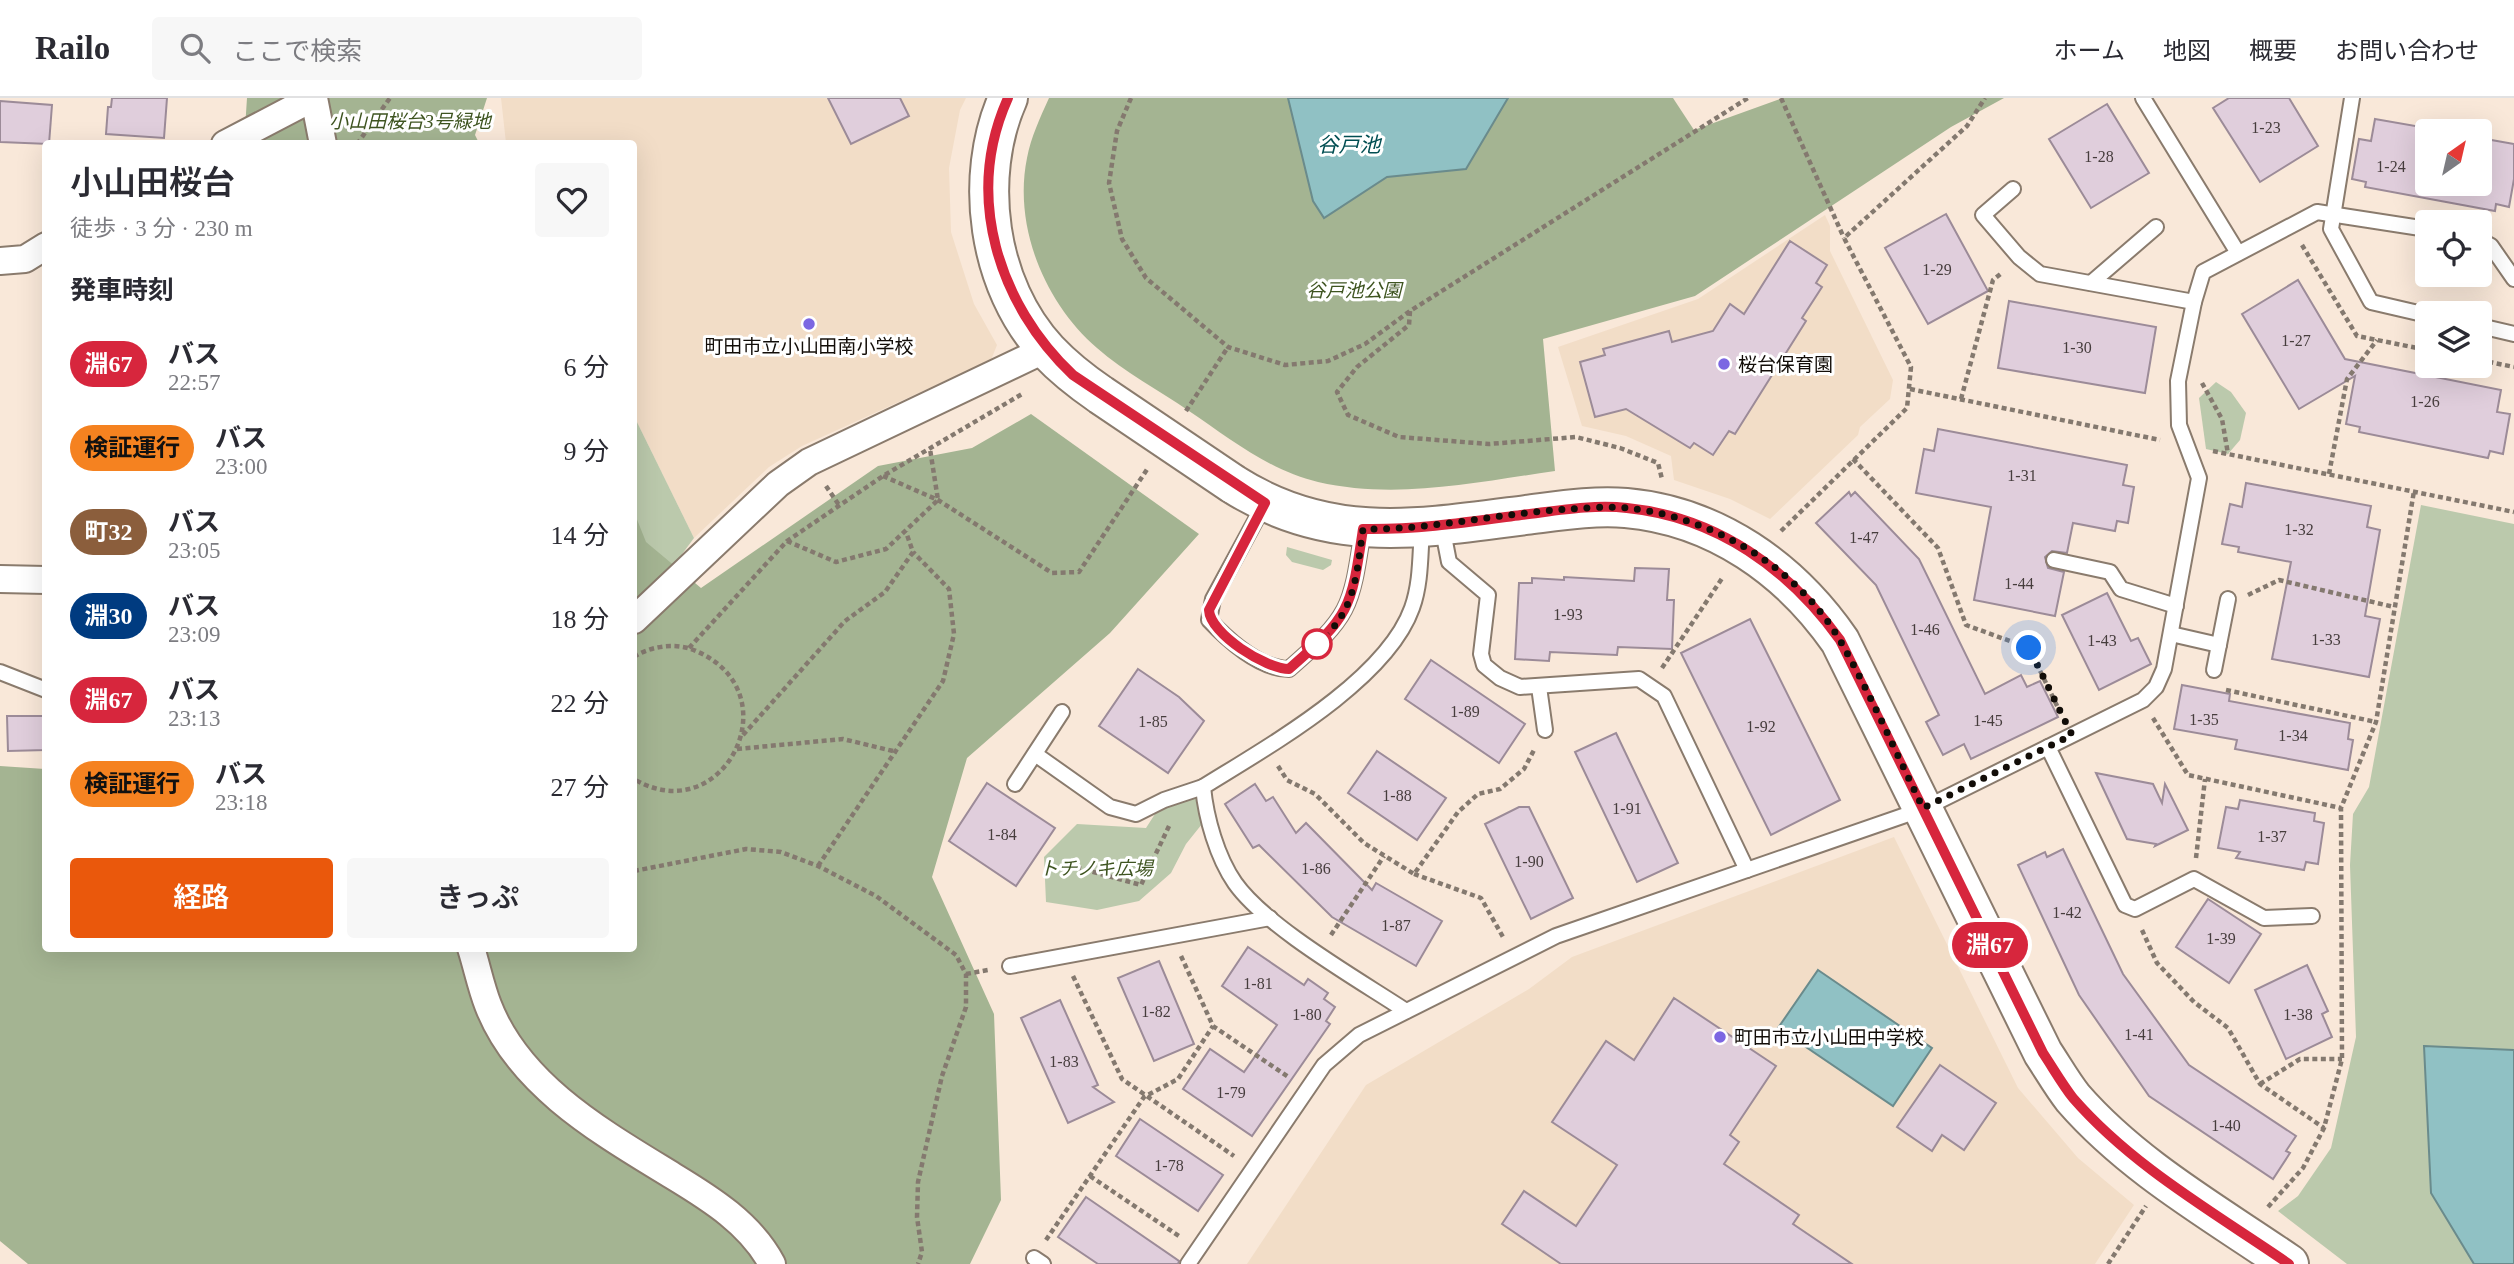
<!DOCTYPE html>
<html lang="ja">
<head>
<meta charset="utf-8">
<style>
	body { margin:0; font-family:"Times New Roman","Noto Sans JP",serif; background:#f7f7f7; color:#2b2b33; height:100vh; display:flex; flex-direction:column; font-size:26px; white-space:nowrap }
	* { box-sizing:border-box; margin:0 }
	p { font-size:23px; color:#7c7c81 }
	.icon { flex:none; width:38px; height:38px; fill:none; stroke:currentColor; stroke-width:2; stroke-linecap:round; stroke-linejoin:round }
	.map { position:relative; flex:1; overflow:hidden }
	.sheet { position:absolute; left:42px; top:42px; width:595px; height:812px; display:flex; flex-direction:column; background:#fff; border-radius:7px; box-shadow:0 7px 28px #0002 }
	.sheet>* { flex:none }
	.badge { padding:0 14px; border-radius:23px; font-size:24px; line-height:46px }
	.needle { width:46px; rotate:34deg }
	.fabs { position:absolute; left:2415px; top:21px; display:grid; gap:14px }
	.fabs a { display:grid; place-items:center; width:77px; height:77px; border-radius:7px; background:#fff; box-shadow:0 7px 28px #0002; font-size:35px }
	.you { position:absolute; width:35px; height:35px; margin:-18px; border:5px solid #fff; border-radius:50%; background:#1a73e8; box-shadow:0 0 0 10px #1a73e833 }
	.map>.badge { position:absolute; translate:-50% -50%; box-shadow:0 0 0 4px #fff }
	h2 { padding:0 28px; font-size:26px; line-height:63px }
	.round { display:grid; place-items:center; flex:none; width:74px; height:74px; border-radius:7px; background:#f7f7f7 }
	.summary { display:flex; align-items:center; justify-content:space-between; height:119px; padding:0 28px }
	h1 { font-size:33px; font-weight:600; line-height:52px }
	.action { display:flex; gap:14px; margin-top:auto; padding:14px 28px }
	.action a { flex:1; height:80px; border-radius:7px; background:#ea580c; color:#fff; font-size:28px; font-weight:600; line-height:80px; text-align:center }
	.action a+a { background:#f7f7f7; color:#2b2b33 }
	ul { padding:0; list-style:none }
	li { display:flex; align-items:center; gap:21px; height:84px; padding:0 28px }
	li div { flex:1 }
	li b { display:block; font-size:26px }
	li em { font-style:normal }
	li .badge { min-width:77px; font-weight:700; text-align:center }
	header { display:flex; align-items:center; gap:42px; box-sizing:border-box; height:98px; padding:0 35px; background:#fff; border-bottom:2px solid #e1e1e2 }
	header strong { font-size:33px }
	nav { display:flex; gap:38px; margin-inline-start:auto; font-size:24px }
	.search { width:490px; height:63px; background:#f7f7f7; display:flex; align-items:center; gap:18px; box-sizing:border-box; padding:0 24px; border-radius:7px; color:#7c7c81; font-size:26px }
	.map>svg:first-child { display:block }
	.built { fill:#f2ddc7 }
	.green { fill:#bbc9ac }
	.forest { fill:#a4b492 }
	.water { fill:#90c1c4; stroke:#6a8b8c; stroke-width:2 }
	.building { fill:#e0cedc; stroke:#9c8b98; stroke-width:2 }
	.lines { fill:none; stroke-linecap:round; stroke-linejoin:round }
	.lane-casing { stroke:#8a7b6d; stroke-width:18 }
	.street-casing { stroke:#8a7b6d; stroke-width:30 }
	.secondary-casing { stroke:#8a7b6d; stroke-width:42 }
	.path { stroke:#84796f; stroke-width:4.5; stroke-dasharray:5 3.5; stroke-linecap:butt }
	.lane { stroke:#fff; stroke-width:14 }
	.street { stroke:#fff; stroke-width:26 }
	.secondary { stroke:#fff; stroke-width:38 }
	.secondary-bridge-casing { stroke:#8a7b6d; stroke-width:42; stroke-linecap:butt }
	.secondary-bridge { stroke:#fff; stroke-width:38 }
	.line-casing { stroke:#fff; stroke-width:16 }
	.line { stroke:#d7263d; stroke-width:10 }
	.walk { stroke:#120d08; stroke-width:7; stroke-dasharray:0 12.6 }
	.poi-dot { fill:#7c67e2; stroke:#fff; stroke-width:2.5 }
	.stop-dot { fill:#fff; stroke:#d7263d; stroke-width:3.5 }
	.labels { text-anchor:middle; stroke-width:6; stroke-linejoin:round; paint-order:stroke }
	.number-label { font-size:16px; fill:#463d3d }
	.park-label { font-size:19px; font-style:italic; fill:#3e5420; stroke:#fff }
	.poi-label { font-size:19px; fill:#120d08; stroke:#fff; text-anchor:start }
	.water-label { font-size:21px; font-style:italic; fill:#014e52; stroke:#fff }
</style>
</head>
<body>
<header>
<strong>Railo</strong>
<div class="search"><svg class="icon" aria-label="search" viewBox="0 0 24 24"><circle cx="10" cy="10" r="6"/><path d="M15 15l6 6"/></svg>ここで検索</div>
<nav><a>ホーム</a><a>地図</a><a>概要</a><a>お問い合わせ</a></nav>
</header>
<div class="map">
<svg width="2514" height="1166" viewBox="0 0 2514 1166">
	<rect width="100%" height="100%" fill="#f9e8d9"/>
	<g class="built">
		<polygon points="501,0 966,0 960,12 949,70 951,134 974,206 997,247 991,262 802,348 769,369 694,440 634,318 634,46 506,45"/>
		<polygon points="1825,117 1830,128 1830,153 1893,282 1890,301 1860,329 1858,337 1770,421 1730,401 1674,382 1671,358 1626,338 1582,328 1558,249 1698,201"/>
		<polygon points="1894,739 2018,990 2078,1060 2134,1107 2095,1166 1247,1166 1366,987 1529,891 1572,859"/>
	</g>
	<g class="green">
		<polygon points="2216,284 2231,294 2246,315 2240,342 2228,356 2206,351 2199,300"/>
		<polygon points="634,318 694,440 634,521"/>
		<polygon points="2421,407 2514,426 2514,1166 2347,1166 2278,1113 2298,1098 2331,1050 2356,939 2350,767 2353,716 2369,689"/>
		<polygon points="1287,449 1332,462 1331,467 1323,472 1292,464 1286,457"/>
		<polygon points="1203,689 1206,721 1186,746 1171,775 1139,803 1097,812 1046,804 1044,759 1077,726 1146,730 1164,702"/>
	</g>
	<g class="forest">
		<polygon points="247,0 487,0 475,37 479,45 244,46"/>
		<path d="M1049,0h624l21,32 89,-32h221l-53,29 -256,169 -152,43 12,132c-78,11 -158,29 -237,11 -48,-11 -89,-44 -129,-71 -30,-21 -65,-39 -92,-63 -52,-45 -84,-121 -70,-190 4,-21 13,-40 22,-60z"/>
		<polygon points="1031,316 1199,436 1110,535 967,660 932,779 994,916 1001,1102 970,1166 28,1166 0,1143 0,668 45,671 46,850 634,850 634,414 646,444 701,490 878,368 972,350"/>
	</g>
	<g class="water">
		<polygon points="1288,0 1508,0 1466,71 1387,79 1324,120 1313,103"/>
		<polygon points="1818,872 1932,950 1893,1008 1778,930"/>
		<polygon points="2424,948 2514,952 2514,1166 2474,1166 2431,1095"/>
	</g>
	<g class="building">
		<polygon points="112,0 167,0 164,40 106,36 108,9 111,9"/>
		<polygon points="828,0 900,0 909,18 851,46"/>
		<polygon points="2229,0 2289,0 2318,48 2260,84 2213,10"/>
		<polygon points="0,3 52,7 49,46 0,44"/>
		<polygon points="2107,6 2149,75 2091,110 2049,41"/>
		<polygon points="2375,21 2427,30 2427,86 2480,86 2480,40 2514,46 2514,81 2509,109 2496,106 2495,113 2365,89 2366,84 2352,81 2359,41 2371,43"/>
		<polygon points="1946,116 1988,193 1928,226 1885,150"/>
		<polygon points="1790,143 1827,167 1816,185 1822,189 1802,220 1806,223 1735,336 1729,333 1713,357 1694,345 1690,350 1626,311 1595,319 1580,264 1605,257 1603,251 1669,233 1672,244 1713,233 1730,206 1744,216"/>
		<polygon points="2298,182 2345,261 2501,292 2497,314 2510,316 2503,356 2490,353 2488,360 2359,334 2360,329 2346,326 2355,278 2299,311 2242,216"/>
		<polygon points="2009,203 2156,229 2145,295 1998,270"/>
		<polygon points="1938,331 2127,367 2123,387 2134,389 2128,425 2117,423 2115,433 2073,425 2067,455 2052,453 2045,459 2048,470 2064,474 2055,518 1974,502 1991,409 1916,395 1924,351 1934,353"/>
		<polygon points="2246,385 2371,408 2367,429 2380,432 2365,518 2380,521 2369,579 2272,561 2291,464 2238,454 2239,449 2222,446 2230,406 2242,409"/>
		<polygon points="1849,394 1851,398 1855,394 1919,461 1985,596 2021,577 2027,589 2040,583 2058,619 1971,661 1964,646 1943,657 1926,624 1939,617 1876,487 1816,425"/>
		<polygon points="1635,470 1669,471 1667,502 1674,502 1672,551 1618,549 1617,557 1550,554 1549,563 1515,561 1519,485 1532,485 1532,480 1564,482 1564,479 1634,483"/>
		<polygon points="2107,495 2131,543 2138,540 2151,566 2099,592 2062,517"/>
		<polygon points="1750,521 1840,702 1771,737 1681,555"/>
		<polygon points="1431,562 1525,626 1499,665 1405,601"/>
		<polygon points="1138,571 1179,599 1204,623 1168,675 1099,628"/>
		<polygon points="2182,587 2230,596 2229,603 2350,625 2348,641 2353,642 2348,672 2235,651 2237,642 2174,631"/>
		<polygon points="7,618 46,618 46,652 8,653"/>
		<polygon points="1616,635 1678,765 1637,784 1575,654"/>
		<polygon points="1377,653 1446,700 1417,742 1348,695"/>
		<polygon points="2096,675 2153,686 2162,705 2165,686 2188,732 2155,748 2156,746 2127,741"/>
		<polygon points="987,685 1055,730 1016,788 949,743"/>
		<polygon points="1255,686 1266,703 1273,699 1296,735 1306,725 1372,792 1376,785 1442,823 1416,868 1332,819 1259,747 1253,750 1225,706"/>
		<polygon points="2240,702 2315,715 2314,723 2324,725 2318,766 2306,764 2304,772 2236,760 2240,754 2218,750 2226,709 2238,711"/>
		<polygon points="1519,709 1529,709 1573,800 1531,821 1485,726"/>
		<polygon points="2063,751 2123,876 2189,967 2296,1038 2286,1053 2290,1055 2273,1081 2149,998 2079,897 2018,767 2045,754 2047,759"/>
		<polygon points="2208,801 2261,836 2229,885 2176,849"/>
		<polygon points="1248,849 1304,887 1308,881 1328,895 1324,901 1335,909 1326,923 1330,926 1252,1038 1183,991 1210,951 1244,974 1277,927 1222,888"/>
		<polygon points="1159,863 1194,946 1154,963 1118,880"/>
		<polygon points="2307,867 2328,913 2322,916 2332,939 2286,961 2255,892"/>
		<polygon points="1674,900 1776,968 1730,1037 1739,1044 1724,1066 1799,1117 1793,1126 1852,1166 1561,1166 1502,1126 1524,1093 1576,1128 1617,1067 1552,1024 1606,943 1634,962"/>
		<polygon points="1060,902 1098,987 1093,989 1114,1004 1068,1025 1021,920"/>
		<polygon points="1940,967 1996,1005 1964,1052 1942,1037 1932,1053 1897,1029"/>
		<polygon points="1140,1021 1223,1077 1198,1113 1116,1058"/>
		<polygon points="1086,1099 1179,1163 1178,1166 1098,1166 1058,1139"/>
	</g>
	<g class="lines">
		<g class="lane-casing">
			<g id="lane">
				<polyline points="2143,0 2238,155"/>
				<polyline points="2352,0 2331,131 2371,204 2427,217"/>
				<polyline points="2013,91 1983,117 2019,159 2040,176 2194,204"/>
				<polyline points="2480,142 2491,148 2514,181"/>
				<polyline points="2091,185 2156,129"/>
				<polyline points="2480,228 2514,236"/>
				<path d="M1265,405l-52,96 -4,21c19,20 51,49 80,49 62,-54 62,-60 74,-140"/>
				<polyline points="1442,428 1449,464 1488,497 1481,556 1484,567 1500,580 1520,589 1639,581 1664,598 1747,772"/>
				<polyline points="2054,462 2110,474 2121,491 2176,508"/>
				<polyline points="2171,536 2219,547"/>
				<polyline points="2214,572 2228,501"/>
				<polyline points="0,574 46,592"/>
				<polyline points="1539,589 1545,632"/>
				<polyline points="2048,649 2125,807 2135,811 2194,781 2264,820 2312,818"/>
				<polyline points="1035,656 1110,709 1136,716 1164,702 1203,689"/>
				<polyline points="1015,686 1062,614"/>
				<polyline points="1010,868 1270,820"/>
				<path d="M1406,913c-47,-31 -140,-84 -171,-128 -18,-26 -29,-65 -32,-96 64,-40 183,-106 209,-179 9,-25 8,-52 10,-79"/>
				<polyline points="1034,1160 1043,1166"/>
				<polyline points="1188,1166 1324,967 1359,937 1556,838 1923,711 2143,602 2156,589 2164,571 2199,380 2179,327 2178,283 2194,204 2203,174 2317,114 2427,131"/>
			</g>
		</g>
		<g class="street-casing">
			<g id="street">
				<polyline points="314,0 323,46"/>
				<polyline points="225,46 313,0"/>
				<polyline points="0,163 25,161 46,148"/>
				<polyline points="0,481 46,482"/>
				<polyline points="634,522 778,386 809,364 1046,251"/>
				<path d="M471,850c6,19 10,39 17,57 31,81 115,128 185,171 38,23 78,48 99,88"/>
			</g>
		</g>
		<g class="secondary-casing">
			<g id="secondary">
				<path d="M1008,0c-35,79 -21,188 40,253 16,17 34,31 53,44"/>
				<path d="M1233,386c96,61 186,45 293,31 32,-4 68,-10 100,-7 90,8 164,61 214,133l203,412c10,15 19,31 30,45 60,69 142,115 216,166"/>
			</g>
		</g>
		<g class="path">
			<polyline points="1131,0 1117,33 1109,85 1122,141 1146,180 1228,249 1285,267 1328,263 1365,246 1410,213 1748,0"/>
			<polyline points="1781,0 1844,140"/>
			<polyline points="357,46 390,0"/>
			<polyline points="2302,147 2357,238 2427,252"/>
			<polyline points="1410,213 1409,227 1357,269 1337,294 1348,317 1399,339 1489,346 1576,339 1620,350 1658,365 1662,381"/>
			<polyline points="2480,262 2514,269"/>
			<polyline points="2202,285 2222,321 2228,356"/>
			<polyline points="1910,291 2160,342"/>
			<polyline points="1961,301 1993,182 2003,174"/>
			<polyline points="1186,313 1228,249"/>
			<polyline points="2213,353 2514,414"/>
			<polyline points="1853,361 1938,450 1966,527 2029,550 2062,618"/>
			<polyline points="2329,376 2347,281 2377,242"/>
			<polyline points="883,378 938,402 1052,475 1079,474 1148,370"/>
			<polyline points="826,388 839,407"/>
			<polyline points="1781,433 1907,310 1911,269 1844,140 1967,28 1985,0"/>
			<polyline points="787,443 836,464 886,451 938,402 930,351"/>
			<polyline points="2248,497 2279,482 2394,509"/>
			<polyline points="689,550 787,443 883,378 1022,296"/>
			<path d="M634,559c16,-11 43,-15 62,-6 98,42 27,181 -62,128"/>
			<polyline points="1662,570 1723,479"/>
			<polyline points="2226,592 2376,624"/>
			<polyline points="2153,620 2188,677 2341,710"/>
			<polyline points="743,637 845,523 885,494 913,454 906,434"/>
			<polyline points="737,651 843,641 897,654"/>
			<polyline points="1278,668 1287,682 1315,696 1364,745 1414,776 1458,714 1478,696 1500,691 1524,671 1534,652"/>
			<polyline points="2196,760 2205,681"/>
			<polyline points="1068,767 1141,787 1170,726"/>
			<polyline points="818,768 943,583 954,536 949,491 913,454"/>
			<polyline points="634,773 746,751 781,754 818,768 876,798 956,857 966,876 966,909 942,978 918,1084 917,1119 922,1154 918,1166"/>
			<polyline points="1414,776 1481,800 1503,839"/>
			<polyline points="2142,832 2157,865 2194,904 2228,930 2260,986 2324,1030"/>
			<polyline points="1331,837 1384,758"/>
			<polyline points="1181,858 1213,928 1290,980"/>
			<polyline points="966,876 988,872"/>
			<polyline points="1073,878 1122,981 1234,1058"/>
			<polyline points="2260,986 2300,961 2342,961"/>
			<polyline points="1090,1078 1179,1138"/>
			<polyline points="2268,1109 2303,1070 2324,1030 2342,961 2341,710 2376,624 2414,393"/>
			<polyline points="1046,1142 1144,999 1178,981 1213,928"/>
			<polyline points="2108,1166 2146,1108"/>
		</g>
		<use href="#lane" class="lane"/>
		<use href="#street" class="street"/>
		<use href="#secondary" class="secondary"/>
		<g class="secondary-bridge-casing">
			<polyline id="secondary-bridge" points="1101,297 1233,386"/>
		</g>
		<use href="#secondary-bridge" class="secondary-bridge"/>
	</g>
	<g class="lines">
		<g class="line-casing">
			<path id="line" d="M1008,0c-44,98 -10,206 65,277l192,128 -56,107c1,24 57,59 80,59 62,-54 62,-60 74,-140 54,1 106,-7 158,-14 34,-4 72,-11 106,-7 90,9 162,61 213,132l203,413c10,15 19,31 30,45 60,69 142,115 216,166"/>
		</g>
		<use href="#line" class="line"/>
		<path class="walk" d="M1317,546c39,-33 39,-67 46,-115 70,1 137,-16 206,-20 19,-1 40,-3 59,-1 84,9 170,59 213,134 30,53 55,111 82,166l149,-73 -43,-87"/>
	</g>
	<g class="poi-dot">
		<circle cx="809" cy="226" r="7"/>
		<circle cx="1724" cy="266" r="7"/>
		<circle cx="1720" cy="939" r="7"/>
	</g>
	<circle class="stop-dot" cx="1317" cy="546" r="14"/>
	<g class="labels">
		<g class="number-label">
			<text x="2266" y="35">1-23</text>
			<text x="2099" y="64">1-28</text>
			<text x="2391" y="74">1-24</text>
			<text x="1937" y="177">1-29</text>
			<text x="2296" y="248">1-27</text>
			<text x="2077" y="255">1-30</text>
			<text x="2425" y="309">1-26</text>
			<text x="2022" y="383">1-31</text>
			<text x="2299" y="437">1-32</text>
			<text x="1864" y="445">1-47</text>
			<text x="2019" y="491">1-44</text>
			<text x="1568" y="522">1-93</text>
			<text x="1925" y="537">1-46</text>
			<text x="2326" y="547">1-33</text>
			<text x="2102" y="548">1-43</text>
			<text x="1465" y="619">1-89</text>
			<text x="2204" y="627">1-35</text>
			<text x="1988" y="628">1-45</text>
			<text x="1153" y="629">1-85</text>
			<text x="1761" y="634">1-92</text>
			<text x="2293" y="643">1-34</text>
			<text x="1397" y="703">1-88</text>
			<text x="1627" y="716">1-91</text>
			<text x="1002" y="742">1-84</text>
			<text x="2272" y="744">1-37</text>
			<text x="1529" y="769">1-90</text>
			<text x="1316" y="776">1-86</text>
			<text x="2067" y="820">1-42</text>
			<text x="1396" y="833">1-87</text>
			<text x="2221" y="846">1-39</text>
			<text x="1258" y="891">1-81</text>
			<text x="1156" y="919">1-82</text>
			<text x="1307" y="922">1-80</text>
			<text x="2298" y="922">1-38</text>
			<text x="2139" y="942">1-41</text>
			<text x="1064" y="969">1-83</text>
			<text x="1231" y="1000">1-79</text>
			<text x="2226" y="1033">1-40</text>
			<text x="1169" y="1073">1-78</text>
		</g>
		<g class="park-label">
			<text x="410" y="30">小山田桜台3号緑地</text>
			<text x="1354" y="199">谷戸池公園</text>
			<text x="1096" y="777">トチノキ広場</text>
		</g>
		<g class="poi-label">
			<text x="809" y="255" text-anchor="middle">町田市立小山田南小学校</text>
			<text x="1738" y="273">桜台保育園</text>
			<text x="1734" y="946">町田市立小山田中学校</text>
		</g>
		<g class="water-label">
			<text x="1349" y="54">谷戸池</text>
		</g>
	</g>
</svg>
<div class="fabs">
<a><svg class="needle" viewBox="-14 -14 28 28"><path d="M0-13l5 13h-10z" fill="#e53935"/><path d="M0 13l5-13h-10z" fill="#7c7c81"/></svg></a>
<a><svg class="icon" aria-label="locate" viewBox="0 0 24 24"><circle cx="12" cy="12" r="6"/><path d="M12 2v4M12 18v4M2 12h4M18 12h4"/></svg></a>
<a><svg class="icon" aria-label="layers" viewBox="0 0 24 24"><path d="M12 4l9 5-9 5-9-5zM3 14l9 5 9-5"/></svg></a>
</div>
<div class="you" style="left:2029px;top:550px"></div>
<b class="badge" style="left:1990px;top:847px;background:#d7263d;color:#fff">淵67</b>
<section class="sheet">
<div class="summary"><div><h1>小山田桜台</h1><p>徒歩 · 3 分 · 230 m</p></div><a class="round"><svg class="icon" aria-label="heart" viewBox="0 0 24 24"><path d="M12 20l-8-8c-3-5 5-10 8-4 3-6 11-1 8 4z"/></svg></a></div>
<h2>発車時刻</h2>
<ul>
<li><span class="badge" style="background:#d7263d;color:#fff">淵67</span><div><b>バス</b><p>22:57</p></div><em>6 分</em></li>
<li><span class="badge" style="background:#f58220;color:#111">検証運行</span><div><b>バス</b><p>23:00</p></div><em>9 分</em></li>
<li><span class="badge" style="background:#8b5e3c;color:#fff">町32</span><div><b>バス</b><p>23:05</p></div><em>14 分</em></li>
<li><span class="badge" style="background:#003b80;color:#fff">淵30</span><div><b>バス</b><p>23:09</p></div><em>18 分</em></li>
<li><span class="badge" style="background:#d7263d;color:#fff">淵67</span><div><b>バス</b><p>23:13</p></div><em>22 分</em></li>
<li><span class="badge" style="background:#f58220;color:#111">検証運行</span><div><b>バス</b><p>23:18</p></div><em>27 分</em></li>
</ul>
<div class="action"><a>経路</a><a>きっぷ</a></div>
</section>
</div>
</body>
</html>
